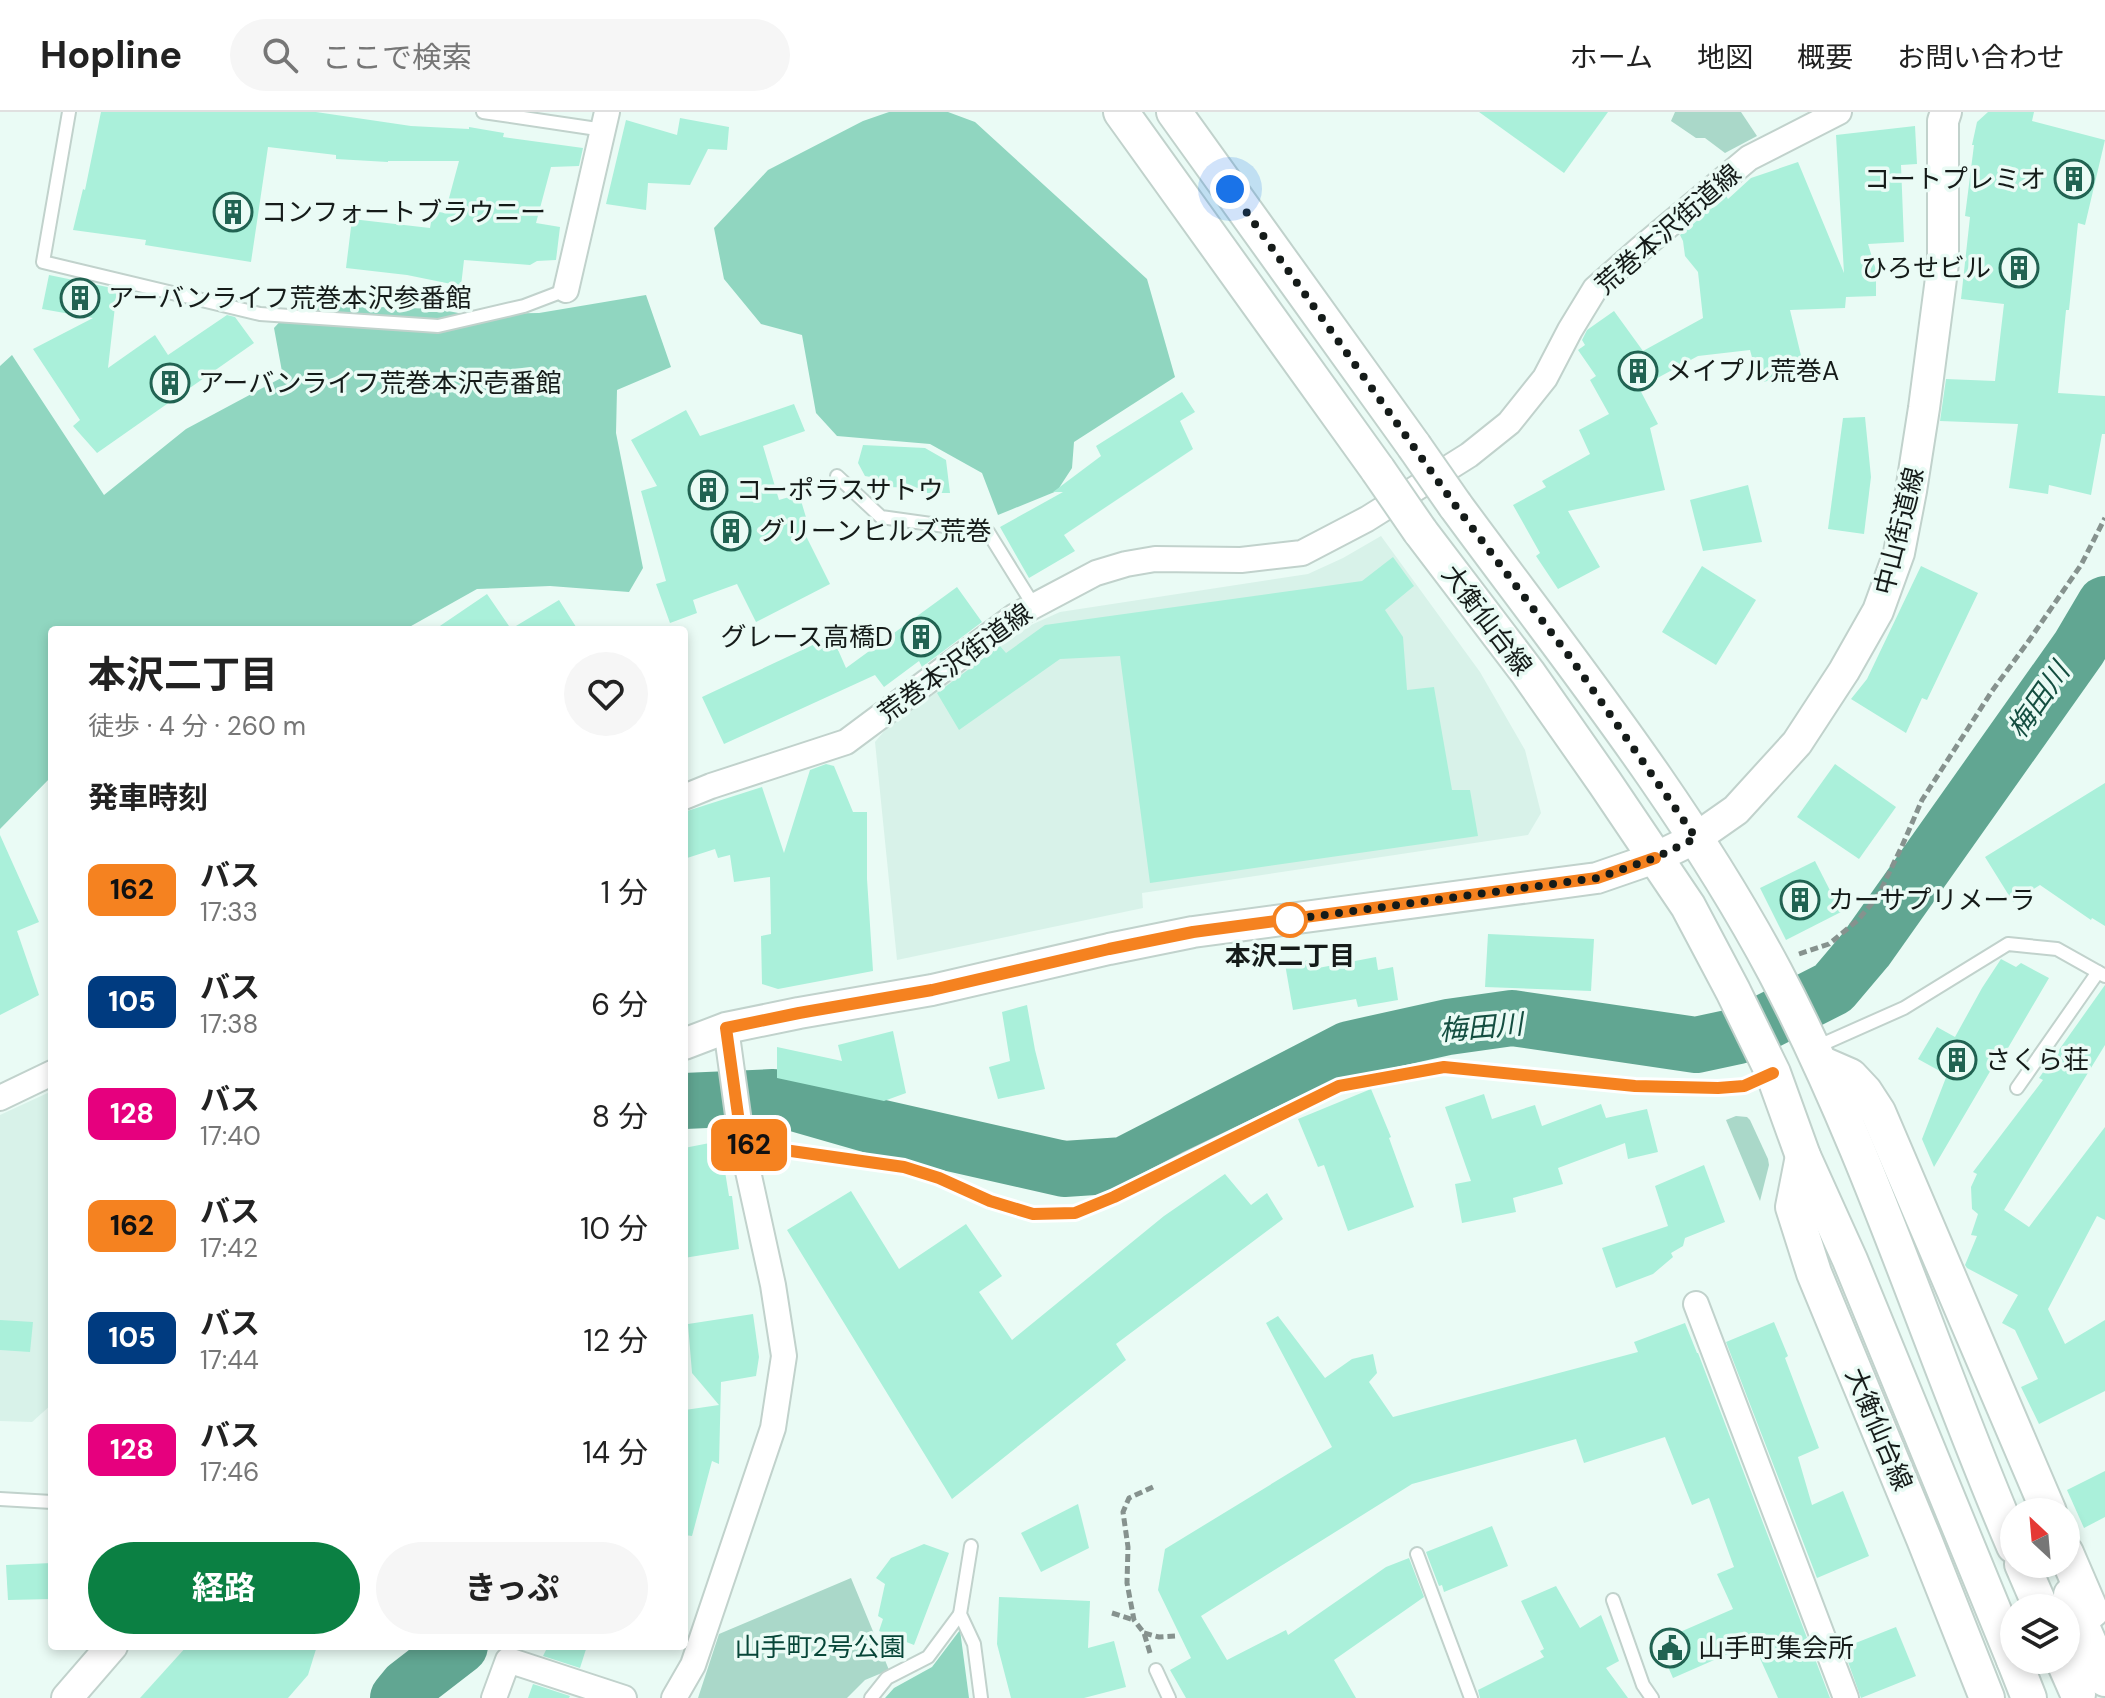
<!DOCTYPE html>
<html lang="ja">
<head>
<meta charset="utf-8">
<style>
	body { margin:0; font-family:"DM Sans","Noto Sans JP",sans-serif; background:#f6f6f6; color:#222; height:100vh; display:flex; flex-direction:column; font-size:30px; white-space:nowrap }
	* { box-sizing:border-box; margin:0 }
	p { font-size:26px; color:#767676 }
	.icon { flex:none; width:44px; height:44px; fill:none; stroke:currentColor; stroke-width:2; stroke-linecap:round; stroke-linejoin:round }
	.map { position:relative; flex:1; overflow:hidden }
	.side { position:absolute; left:48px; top:514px; width:640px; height:1024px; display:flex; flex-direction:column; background:#fff; border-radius:8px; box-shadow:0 4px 12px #0003 }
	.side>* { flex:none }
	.badge { padding:0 16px; border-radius:12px; font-size:28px; line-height:52px }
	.needle { width:52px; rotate:334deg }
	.tools { position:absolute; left:2000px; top:1386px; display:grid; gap:16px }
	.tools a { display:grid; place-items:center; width:80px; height:80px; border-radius:50%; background:#fff; box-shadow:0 4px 12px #0003; font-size:40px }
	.you { position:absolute; width:40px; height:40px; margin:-20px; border:6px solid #fff; border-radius:50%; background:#1a73e8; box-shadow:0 0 0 12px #1a73e833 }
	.map>.badge { position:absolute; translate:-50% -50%; box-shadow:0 0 0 4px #fff }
	h2 { padding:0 40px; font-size:30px; line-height:72px }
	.round { display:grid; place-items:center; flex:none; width:84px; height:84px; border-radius:42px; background:#f6f6f6 }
	.summary { display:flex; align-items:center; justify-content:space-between; height:136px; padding:0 40px }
	h1 { font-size:38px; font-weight:700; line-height:60px }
	.primary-button { display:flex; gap:16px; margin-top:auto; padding:16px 40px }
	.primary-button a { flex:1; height:92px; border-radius:48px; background:#0b8043; color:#fff; font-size:32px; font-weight:700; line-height:92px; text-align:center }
	.primary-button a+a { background:#f6f6f6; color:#222 }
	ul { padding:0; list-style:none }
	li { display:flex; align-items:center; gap:24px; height:112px; padding:0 40px }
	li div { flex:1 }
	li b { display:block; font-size:30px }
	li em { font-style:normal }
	li .badge { min-width:88px; font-weight:700; text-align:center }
	header { display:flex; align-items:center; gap:48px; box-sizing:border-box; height:112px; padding:0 40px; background:#fff; border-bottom:2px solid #e0e0e0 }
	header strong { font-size:38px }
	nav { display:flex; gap:44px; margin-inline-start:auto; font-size:28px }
	.search { width:560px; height:72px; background:#f6f6f6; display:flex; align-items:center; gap:20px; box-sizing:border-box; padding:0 28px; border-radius:44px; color:#767676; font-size:30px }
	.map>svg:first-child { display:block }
	.built { fill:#d8f2e9 }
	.green { fill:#aad8c9 }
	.forest { fill:#90d6c0 }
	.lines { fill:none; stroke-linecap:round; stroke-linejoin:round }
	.river { stroke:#61a692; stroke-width:56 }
	.building { fill:#aaf0da }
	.service-casing { stroke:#c1d2cc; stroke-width:16 }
	.minor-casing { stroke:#c1d2cc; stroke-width:28 }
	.tertiary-casing { stroke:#c1d2cc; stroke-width:34 }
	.secondary-casing { stroke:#c1d2cc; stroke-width:38 }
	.path { stroke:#86928e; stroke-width:5; stroke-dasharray:8 4; stroke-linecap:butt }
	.service { stroke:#fff; stroke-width:12 }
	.minor { stroke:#fff; stroke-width:24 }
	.tertiary { stroke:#fff; stroke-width:30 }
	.secondary { stroke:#fff; stroke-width:34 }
	.secondary-bridge-casing { stroke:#c1d2cc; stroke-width:38; stroke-linecap:butt }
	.secondary-bridge { stroke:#fff; stroke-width:34 }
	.line-casing { stroke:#fff; stroke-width:18 }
	.line { stroke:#f58220; stroke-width:12 }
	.walk { stroke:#151b19; stroke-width:8; stroke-dasharray:0 14.4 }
	.stop-dot { fill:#fff; stroke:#f58220; stroke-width:4 }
	.labels { text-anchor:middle; stroke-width:7; stroke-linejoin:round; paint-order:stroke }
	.poi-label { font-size:26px; fill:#151b19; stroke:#eafbf5; text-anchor:start }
	.street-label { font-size:26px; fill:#151b19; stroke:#eafbf5 }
	.stop-label { font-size:26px; font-weight:bold; fill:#151b19; stroke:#eafbf5 }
	.park-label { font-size:26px; fill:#074638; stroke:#eafbf5 }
	.water-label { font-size:28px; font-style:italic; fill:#144e40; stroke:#eafbf5 }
</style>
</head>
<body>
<header>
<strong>Hopline</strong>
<div class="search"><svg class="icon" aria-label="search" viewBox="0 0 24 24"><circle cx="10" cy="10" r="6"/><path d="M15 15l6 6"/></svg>ここで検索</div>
<nav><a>ホーム</a><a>地図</a><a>概要</a><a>お問い合わせ</a></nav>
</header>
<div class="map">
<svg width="2105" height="1586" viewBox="0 0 2105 1586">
	<rect width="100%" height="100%" fill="#eafbf5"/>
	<g class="built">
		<polygon points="1381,424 1480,560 1525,638 1541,701 1528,723 1142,781 1143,796 897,848 875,630 891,611 1031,513 1060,500 1308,462 1343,446"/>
		<polygon points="52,979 52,1292 32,1310 0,1309 0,1003"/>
	</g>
	<g class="green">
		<polygon points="1675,0 1741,0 1757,24 1725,41 1705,26 1696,26 1671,9"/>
		<polygon points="1736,1004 1747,1005 1750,1008 1768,1047 1769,1053 1760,1089 1726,1008"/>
		<polygon points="851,1466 889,1558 865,1568 847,1586 698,1586 719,1522"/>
	</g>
	<g class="forest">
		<polygon points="889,0 948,0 975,10 1147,167 1175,265 1074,330 1072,356 1057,379 998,403 982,361 930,332 837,324 816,301 802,223 761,212 724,167 714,116 768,58 863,9"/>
		<polygon points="646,183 671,255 617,278 616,321 643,456 629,480 550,474 477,477 404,518 52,518 52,664 0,717 0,254 12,243 104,383 186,317 283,265 274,216 296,192 437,197 464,202 539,201"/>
		<polygon points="960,1518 969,1586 885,1586 894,1576 932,1555"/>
	</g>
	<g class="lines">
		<g class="river">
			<polyline points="684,989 773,985 874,1014 1064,1057 1124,1053 1349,937 1448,915 1512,906 1696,933 1738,924 1833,876 1866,837 2079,536 2105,492"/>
			<polyline points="398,1586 407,1575 460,1534"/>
		</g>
	</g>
	<g class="building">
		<polygon points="101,0 316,0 411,14 469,17 469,15 504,21 503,25 583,36 579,54 551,55 536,111 560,115 556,148 537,149 530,153 464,148 461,174 407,163 346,156 352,107 430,116 433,99 445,101 459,49 388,49 388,50 336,47 336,43 268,35 251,150 145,133 146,128 73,118 83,77 85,78"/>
		<polygon points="1479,0 1608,0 1564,61"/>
		<polygon points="1988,0 2034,0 2032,9 2105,28 2085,113 2078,111 2069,198 2066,198 2058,281 2105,284 2105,322 2102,322 2091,383 2049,373 2048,382 2009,376 2018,312 1940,309 1946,267 1995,269 2004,192 1961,187 1970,105 1965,104 1974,33 1972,33 1977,10"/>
		<polygon points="680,6 729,15 727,38 708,37 690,73 648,71 646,98 606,92 626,8 677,23"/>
		<polygon points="1915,14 1917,52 1901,53 1904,130 1868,132 1876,158 1876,184 1846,185 1845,196 1790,198 1805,260 1759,271 1750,238 1698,244 1639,276 1658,312 1650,316 1665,378 1568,399 1600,455 1558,477 1536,444 1540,441 1513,393 1546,375 1542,369 1590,342 1579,318 1609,302 1590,268 1596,264 1578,238 1585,233 1582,228 1587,218 1614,199 1643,239 1703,206 1698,160 1685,144 1683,129 1680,123 1726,84 1728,87 1751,66 1798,50 1844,161 1836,23"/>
		<polygon points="49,163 117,177 108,256 155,223 168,243 227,203 235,205 254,231 97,341 73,314 80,308 33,237 93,206 42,197"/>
		<polygon points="1182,280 1195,300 1180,309 1193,337 1064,423 1075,439 1029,466 1000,415 1063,380 1053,380 1101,344 1096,334"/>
		<polygon points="794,292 805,319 763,334 779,388 799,382 808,412 801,414 830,472 756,510 737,472 693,488 697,501 670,511 656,472 666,469 641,379 657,374 631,328 686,298 700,324"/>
		<polygon points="1865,305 1871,365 1864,422 1828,417 1843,306"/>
		<polygon points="863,333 925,336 946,348 950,381 927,381 925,376 887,375 887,368 865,364 858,351"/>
		<polygon points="1748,373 1762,430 1703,439 1690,388"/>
		<polygon points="1393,445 1414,474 1385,498 1403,525 1407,578 1434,575 1452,678 1470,678 1478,724 1150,771 1120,544 1060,547 959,618 937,581 1000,534 1006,541 1045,513 1362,469"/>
		<polygon points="1702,454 1756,488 1716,553 1662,520"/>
		<polygon points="1921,454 1978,481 1927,588 1922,586 1906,621 1851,587 1867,567"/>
		<polygon points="957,475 982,510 922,555 919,549 884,575 875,563 724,632 702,585 832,524 846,556"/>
		<polygon points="487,482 511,517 559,488 578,518 434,518"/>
		<polygon points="826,652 834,654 853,700 867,700 867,767 873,859 778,877 762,872 761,824 771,822 770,765 734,770 730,743 718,746 715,737 684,747 684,700 762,675 784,741 810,658"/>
		<polygon points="1835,652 1896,695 1859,747 1797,705"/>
		<polygon points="2105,671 2105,814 2092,806 2091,808 2040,773 2013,790 1985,745"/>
		<polygon points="0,723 39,810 17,819 39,883 0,903"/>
		<polygon points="1815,749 1841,800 1786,828 1760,776"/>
		<polygon points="1488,822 1594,827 1591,879 1485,875"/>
		<polygon points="1376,845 1378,858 1393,855 1398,888 1358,895 1356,887 1293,898 1285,852 1316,847 1318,856"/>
		<polygon points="2001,847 2016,855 2021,851 2049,866 2005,941 2002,939 1934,1055 1922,1027 1947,963 1918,947 1937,915 1955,925 1982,876"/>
		<polygon points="2105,873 2105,933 2004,1098 2029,1115 2105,1015 2105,1108 2097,1104 2048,1197 2065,1232 2105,1208 2105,1279 2039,1312 2021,1275 2038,1267 2015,1218 2002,1211 2018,1183 1967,1156 1965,1153 1977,1124 1971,1123 1978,1102 1972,1097 1971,1075 1977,1062 1973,1060 2043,968 2039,966"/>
		<polygon points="1027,893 1035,938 1045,977 998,987 989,955 1010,949 1002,900"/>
		<polygon points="893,919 906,981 884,989 777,966 777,935 842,949 838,933"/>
		<polygon points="1371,977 1391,1025 1389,1026 1414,1095 1348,1119 1324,1053 1318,1055 1298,1007"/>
		<polygon points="1484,982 1492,1007 1535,993 1542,1014 1601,992 1606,1006 1647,997 1658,1040 1628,1047 1625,1031 1558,1056 1563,1072 1513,1086 1516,1100 1462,1111 1455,1072 1471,1069 1445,995"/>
		<polygon points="720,1029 729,1084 732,1084 739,1137 684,1146 684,1036"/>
		<polygon points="1704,1053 1725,1110 1685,1126 1683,1134 1671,1141 1673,1145 1653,1162 1616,1176 1602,1136 1668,1114 1655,1074"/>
		<polygon points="1225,1062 1251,1093 1267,1081 1283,1107 1116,1232 1126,1248 952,1387 787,1118 851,1079 899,1157 966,1112 1002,1164 979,1180 1012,1228 1164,1104"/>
		<polygon points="753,1202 759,1245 756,1264 721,1270 719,1352 712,1349 692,1424 684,1423 685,1298 719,1293 692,1261 688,1212"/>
		<polygon points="1278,1204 1325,1266 1352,1247 1373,1242 1377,1261 1369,1270 1393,1305 1638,1240 1634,1230 1685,1211 1697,1241 1698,1241 1830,1586 1778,1586 1753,1531 1673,1566 1657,1530 1733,1497 1717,1462 1734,1455 1709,1386 1692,1393 1665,1325 1584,1351 1576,1327 1412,1372 1201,1504 1227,1548 1286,1518 1288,1523 1386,1455 1409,1446 1424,1485 1334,1548 1356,1586 1186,1586 1170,1558 1191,1546 1158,1478 1165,1437 1332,1335 1266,1211"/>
		<polygon points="0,1208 33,1210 30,1240 0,1238"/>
		<polygon points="1774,1210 1788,1244 1785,1246 1819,1336 1798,1345 1812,1393 1843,1379 1869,1444 1817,1466 1726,1230"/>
		<polygon points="2105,1359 2105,1405 2084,1416 2067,1378"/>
		<polygon points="1078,1392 1089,1436 1041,1460 1021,1421"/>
		<polygon points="1492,1414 1508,1454 1444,1480 1442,1473 1439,1474 1426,1440"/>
		<polygon points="924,1432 949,1441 914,1533 879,1519 883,1507 878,1504 885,1472 876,1466 891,1446"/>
		<polygon points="52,1451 52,1487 8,1488 6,1453"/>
		<polygon points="1556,1474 1580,1516 1601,1503 1619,1549 1606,1556 1628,1586 1480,1586 1478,1578 1544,1545 1540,1539 1544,1537 1521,1489"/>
		<polygon points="999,1485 1090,1489 1088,1536 1114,1529 1126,1575 1084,1586 1011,1586 997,1532"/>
		<polygon points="1896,1515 1916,1564 1861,1586 1843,1536"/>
		<polygon points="187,1534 317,1534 308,1563 288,1586 140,1586"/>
		<polygon points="548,1534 587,1534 580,1556 543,1544"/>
		<polygon points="533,1572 570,1584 569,1586 528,1586"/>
	</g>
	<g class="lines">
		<g class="service-casing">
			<g id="service">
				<polyline points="69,0 43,150 260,202 438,214 524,194 566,178"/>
				<polyline points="483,0 604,18"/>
				<polyline points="837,364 881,405 988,420 1034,494"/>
				<polyline points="1814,936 1904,896 2008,832 2057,837 2105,864"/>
				<polyline points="2017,976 2098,860"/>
				<polyline points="742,1032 904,1055 939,1066 990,1089 1033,1102 1075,1101 1114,1085 1185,1048 1339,974 1444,955 1635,974 1718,976 1744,974 1770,963"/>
				<polyline points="0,1387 52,1390"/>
				<polyline points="971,1434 960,1502 974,1532 981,1586"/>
				<polyline points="1417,1442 1471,1586"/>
				<polyline points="1613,1488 1643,1573 1652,1586"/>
				<polyline points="1156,1558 1169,1586"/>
				<polyline points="871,1586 887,1566 928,1545 960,1502"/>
			</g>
		</g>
		<g class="minor-casing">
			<g id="minor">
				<polyline points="566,178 607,0"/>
				<polyline points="684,685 711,674 846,630 1015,504 1096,461 1126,452 1155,447 1241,448 1302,441 1367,407 1469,343 1509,311 1545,266 1570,218 1595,177 1639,138 1749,46 1839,0"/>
				<polyline points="0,986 52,961"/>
				<polyline points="1696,1192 1846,1586"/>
				<polyline points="494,1586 508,1548 624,1586"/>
				<polyline points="674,1586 693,1553 773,1316 784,1244 773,1173 742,1032 726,916"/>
			</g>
		</g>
		<g class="tertiary-casing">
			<g id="tertiary">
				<polyline points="684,932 726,916 799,901 932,878 1109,837 1193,820 1597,766 1655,746 1696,726 1736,698 1797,631 1844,559 1878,499 1899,441 1911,379 1924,296 1943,151 1943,9 1946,0"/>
				<polyline points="67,1586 112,1534"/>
			</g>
		</g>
		<g class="secondary-casing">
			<g id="secondary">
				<polyline points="1121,0 1378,358"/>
				<polyline points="1174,0 1414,334"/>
				<path d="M1455,393c111,151 232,301 320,467 97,184 157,384 239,574"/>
				<polyline points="1420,419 1528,561 1605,671 1688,794 1733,879 1773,961 1803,1044 1850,1148 2014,1548"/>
				<polyline points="1820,951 1850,964 1865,980 1878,1000 2049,1400"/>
				<polyline points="1803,1044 1793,1095 1814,1161 1924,1427 1987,1586"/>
				<polyline points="2066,1441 2091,1499"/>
				<polyline points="2022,1452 2041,1496"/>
				<polyline points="2082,1479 2071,1483 2077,1503 2105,1567"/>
				<polyline points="2014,1548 2029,1586"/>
				<polyline points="2063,1548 2078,1582"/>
			</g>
		</g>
		<g class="path">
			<polyline points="1799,842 1829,832 1858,808 1878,784 1902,734 1922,688 1992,579 2028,530 2081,453 2105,406"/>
			<polyline points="1112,1501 1134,1508"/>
			<polyline points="1144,1521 1159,1525 1175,1524"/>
			<polyline points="1150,1541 1144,1521 1134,1508 1127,1471 1128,1435 1123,1400 1129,1386 1153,1375"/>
		</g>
		<use href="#service" class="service"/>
		<use href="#minor" class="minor"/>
		<use href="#tertiary" class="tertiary"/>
		<use href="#secondary" class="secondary"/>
		<g class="secondary-bridge-casing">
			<g id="secondary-bridge">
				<polyline points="1414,334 1455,393"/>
				<polyline points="1378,358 1420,419"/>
			</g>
		</g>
		<use href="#secondary-bridge" class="secondary-bridge"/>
	</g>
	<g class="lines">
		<g class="line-casing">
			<polyline id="line" points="1655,746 1597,766 1193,820 1109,837 932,878 799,901 726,916 742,1032 904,1055 939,1066 990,1089 1033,1102 1075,1101 1114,1085 1339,974 1444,955 1635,974 1718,976 1744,974 1773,961"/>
		</g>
		<use href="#line" class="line"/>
		<polyline class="walk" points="1230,77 1455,393 1572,548 1696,726 1655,746 1597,766 1287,808 1290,808"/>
	</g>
	<defs>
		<g id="building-ring" transform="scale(2)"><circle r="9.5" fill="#eafbf5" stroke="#216352" stroke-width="1.5"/><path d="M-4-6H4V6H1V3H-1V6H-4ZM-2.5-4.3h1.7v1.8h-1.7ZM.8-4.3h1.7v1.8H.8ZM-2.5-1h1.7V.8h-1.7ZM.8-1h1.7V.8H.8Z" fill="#216352"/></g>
		<g id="civic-ring" transform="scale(2)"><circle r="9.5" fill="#eafbf5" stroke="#216352" stroke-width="1.5"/><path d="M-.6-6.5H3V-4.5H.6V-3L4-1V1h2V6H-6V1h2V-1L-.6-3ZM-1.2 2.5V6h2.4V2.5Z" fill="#216352"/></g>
	</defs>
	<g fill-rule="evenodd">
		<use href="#building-ring" x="2074" y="67"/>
		<use href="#building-ring" x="233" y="100"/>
		<use href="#building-ring" x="2019" y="156"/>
		<use href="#building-ring" x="80" y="186"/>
		<use href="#building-ring" x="1638" y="259"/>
		<use href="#building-ring" x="170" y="271"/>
		<use href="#building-ring" x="708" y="378"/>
		<use href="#building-ring" x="731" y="419"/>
		<use href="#building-ring" x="921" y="525"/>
		<use href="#building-ring" x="1800" y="788"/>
		<use href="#building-ring" x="1957" y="948"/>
		<use href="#civic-ring" x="1670" y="1536"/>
	</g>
	<circle class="stop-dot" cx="1290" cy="808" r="16"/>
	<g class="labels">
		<g class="poi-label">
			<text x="2046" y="76" text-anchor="end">コートプレミオ</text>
			<text x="261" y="109">コンフォートブラウニー</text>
			<text x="1991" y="165" text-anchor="end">ひろせビル</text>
			<text x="108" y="195">アーバンライフ荒巻本沢参番館</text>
			<text x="1666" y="268">メイプル荒巻A</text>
			<text x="198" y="280">アーバンライフ荒巻本沢壱番館</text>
			<text x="736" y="387">コーポラスサトウ</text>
			<text x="759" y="428">グリーンヒルズ荒巻</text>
			<text x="893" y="534" text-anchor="end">グレース高橋D</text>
			<text x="1828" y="797">カーサプリメーラ</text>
			<text x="1985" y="957">さくら荘</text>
			<text x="1698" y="1545">山手町集会所</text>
		</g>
		<g class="street-label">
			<text transform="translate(1668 117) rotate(-41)" y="9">荒巻本沢街道線</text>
			<text transform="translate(1899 419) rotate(-76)" y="9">中山街道線</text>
			<text transform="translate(1487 508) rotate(53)" y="9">大衡仙台線</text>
			<text transform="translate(955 551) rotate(-36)" y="9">荒巻本沢街道線</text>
			<text transform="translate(1879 1317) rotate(67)" y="9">大衡仙台線</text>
		</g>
		<g class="stop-label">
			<text x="1290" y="853">本沢二丁目</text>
		</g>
		<g class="park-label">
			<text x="820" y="1544">山手町2号公園</text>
		</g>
		<g class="water-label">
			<text transform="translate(2038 588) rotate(-55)" y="10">梅田川</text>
			<text transform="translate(1481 915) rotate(-5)" y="10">梅田川</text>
		</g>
	</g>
</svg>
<div class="tools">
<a><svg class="needle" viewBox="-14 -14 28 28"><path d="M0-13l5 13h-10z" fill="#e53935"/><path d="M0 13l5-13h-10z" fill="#767676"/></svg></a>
<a><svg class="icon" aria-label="layers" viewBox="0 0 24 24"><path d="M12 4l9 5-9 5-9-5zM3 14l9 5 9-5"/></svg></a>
</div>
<div class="you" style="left:1230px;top:77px"></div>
<b class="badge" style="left:749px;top:1033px;background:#f58220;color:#111">162</b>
<section class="side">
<div class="summary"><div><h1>本沢二丁目</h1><p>徒歩 · 4 分 · 260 m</p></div><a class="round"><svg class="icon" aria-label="heart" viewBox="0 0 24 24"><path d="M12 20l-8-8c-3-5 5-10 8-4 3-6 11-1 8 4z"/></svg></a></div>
<h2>発車時刻</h2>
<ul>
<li><span class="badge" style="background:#f58220;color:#111">162</span><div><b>バス</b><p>17:33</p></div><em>1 分</em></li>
<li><span class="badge" style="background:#003b80;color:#fff">105</span><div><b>バス</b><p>17:38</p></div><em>6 分</em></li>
<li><span class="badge" style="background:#e6007e;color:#fff">128</span><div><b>バス</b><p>17:40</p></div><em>8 分</em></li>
<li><span class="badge" style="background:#f58220;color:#111">162</span><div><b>バス</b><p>17:42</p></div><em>10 分</em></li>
<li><span class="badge" style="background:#003b80;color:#fff">105</span><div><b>バス</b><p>17:44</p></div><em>12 分</em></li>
<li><span class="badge" style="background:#e6007e;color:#fff">128</span><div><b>バス</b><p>17:46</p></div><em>14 分</em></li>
</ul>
<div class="primary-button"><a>経路</a><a>きっぷ</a></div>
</section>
</div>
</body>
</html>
